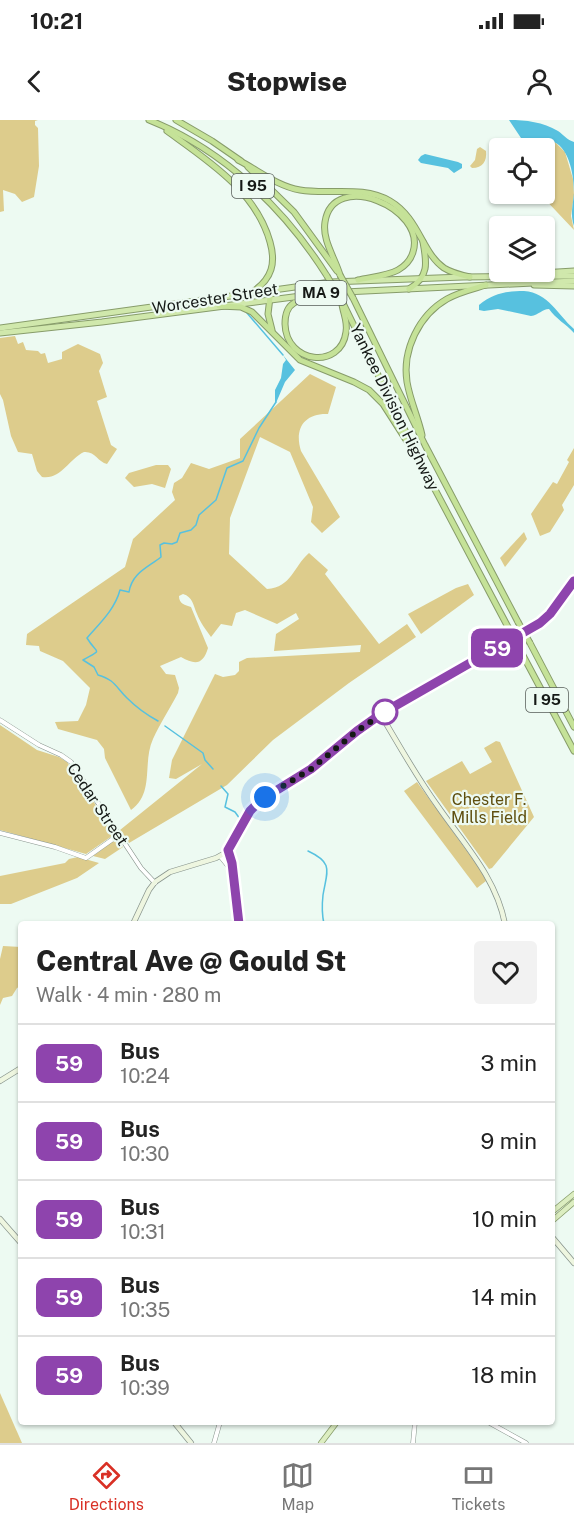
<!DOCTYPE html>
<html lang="en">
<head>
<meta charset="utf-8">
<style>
	body { margin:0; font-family:"Public Sans",sans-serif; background:#f2f2f2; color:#222; height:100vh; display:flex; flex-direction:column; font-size:22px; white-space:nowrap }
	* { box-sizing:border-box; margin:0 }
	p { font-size:20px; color:#767676 }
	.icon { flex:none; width:33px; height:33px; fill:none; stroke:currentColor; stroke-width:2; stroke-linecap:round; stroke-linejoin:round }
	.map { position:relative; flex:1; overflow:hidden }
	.details { position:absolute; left:18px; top:801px; width:537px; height:504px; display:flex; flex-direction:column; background:#fff; border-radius:6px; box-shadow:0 2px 4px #0004 }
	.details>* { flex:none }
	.badge { padding:0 12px; border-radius:9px; font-size:21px; line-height:39px }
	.fabs { position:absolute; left:489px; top:18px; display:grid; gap:12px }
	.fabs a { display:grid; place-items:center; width:66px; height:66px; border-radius:6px; background:#fff; box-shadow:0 2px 4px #0004; font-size:30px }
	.you { position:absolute; width:30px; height:30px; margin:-15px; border:4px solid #fff; border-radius:50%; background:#1a73e8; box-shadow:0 0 0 9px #1a73e833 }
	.map>.badge { position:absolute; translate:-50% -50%; box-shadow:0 0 0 3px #fff }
	.round { display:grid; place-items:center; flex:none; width:63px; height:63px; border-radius:6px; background:#f2f2f2 }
	.overview { display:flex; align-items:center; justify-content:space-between; height:102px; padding:0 18px }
	h1 { font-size:28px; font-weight:800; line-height:45px }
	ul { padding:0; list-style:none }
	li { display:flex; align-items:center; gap:18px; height:78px; padding:0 18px; border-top:2px solid #e0e0e0 }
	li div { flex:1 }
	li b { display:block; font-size:22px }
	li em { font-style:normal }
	li .badge { min-width:66px; font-weight:700; text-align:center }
	.status { display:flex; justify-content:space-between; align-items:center; height:42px; padding:0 30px; background:#fff; direction:ltr }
	.status svg { height:16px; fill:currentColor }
	header { display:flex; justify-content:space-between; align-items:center; height:78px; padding:0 18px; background:#fff; font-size:27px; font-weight:800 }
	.tab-bar { display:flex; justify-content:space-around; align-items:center; height:84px; border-top:2px solid #e0e0e0; background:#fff; font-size:16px; color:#767676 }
	.tab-bar a { display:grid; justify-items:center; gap:3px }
	.tab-bar .selected { color:#d93025 }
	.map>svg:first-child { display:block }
	.green { fill:#ddcc8c }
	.water { fill:#57c1df }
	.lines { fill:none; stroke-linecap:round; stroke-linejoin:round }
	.stream { stroke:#57c1df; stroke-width:1.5 }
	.tertiary-casing { stroke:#89958e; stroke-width:5 }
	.secondary-casing { stroke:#89958e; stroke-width:6 }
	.primary-casing { stroke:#879c6a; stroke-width:6 }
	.trunk-casing { stroke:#879c6a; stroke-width:7 }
	.motorway-casing { stroke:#879c6a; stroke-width:7 }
	.tertiary { stroke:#fff; stroke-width:4 }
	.secondary { stroke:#eef6e0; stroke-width:4.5 }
	.primary { stroke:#dceec1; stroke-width:4.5 }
	.trunk { stroke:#d0e8ac; stroke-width:5 }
	.motorway { stroke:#c5e298; stroke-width:5 }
	.motorway-bridge-casing { stroke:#879c6a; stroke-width:7; stroke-linecap:butt }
	.motorway-bridge { stroke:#c5e298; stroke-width:5 }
	.line-casing { stroke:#fff; stroke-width:14 }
	.line { stroke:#8e44ad; stroke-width:9 }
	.walk { stroke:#151916; stroke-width:6; stroke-dasharray:0 10.8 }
	.stop-dot { fill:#fff; stroke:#8e44ad; stroke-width:3 }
	.labels { text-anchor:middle; stroke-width:4.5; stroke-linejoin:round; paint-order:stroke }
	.shield { fill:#edfaf2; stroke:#565c58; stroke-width:1.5 }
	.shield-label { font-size:15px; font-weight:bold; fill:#151916 }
	.street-label { font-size:16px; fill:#151916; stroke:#edfaf2 }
	.park-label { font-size:16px; fill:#5f4f0f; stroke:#edfaf2 }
</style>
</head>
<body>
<div class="status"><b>10:21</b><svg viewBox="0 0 49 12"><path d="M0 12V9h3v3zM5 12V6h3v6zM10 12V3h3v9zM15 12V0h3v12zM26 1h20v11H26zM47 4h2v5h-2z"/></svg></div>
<header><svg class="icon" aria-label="back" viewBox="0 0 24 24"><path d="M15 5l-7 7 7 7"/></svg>Stopwise<svg class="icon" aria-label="person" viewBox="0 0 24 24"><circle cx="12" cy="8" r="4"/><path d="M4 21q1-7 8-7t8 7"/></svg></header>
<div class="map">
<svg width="574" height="1323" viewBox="0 0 574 1323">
	<rect width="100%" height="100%" fill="#edfaf2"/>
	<g class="green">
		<polygon points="0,0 38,0 35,1 35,5 38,8 39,46 34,77 22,82 15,74 3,70 4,91 0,92"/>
		<polygon points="521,18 555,22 565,32 573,59 574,75 571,96 574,110 540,74 544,74 544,28 528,28"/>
		<path d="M480,27l6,4c1,10 -3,17 -14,17l-2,-2 5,-6 2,-11z"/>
		<path d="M15,216l3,8 5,-2 3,8 12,1 3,3 4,-1 3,10 14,-4v-7l16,-8 22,10 3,9 -4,8 8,26 -10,4 14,44 6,4 -10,15c-9,-2 -12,-13 -23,-12 -15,7 -23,28 -42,25l-5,-6 -5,-17 -14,-2 -7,-16 -8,-36 -3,-6v-56z"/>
		<path d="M310,254l26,13 -8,27c-24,-1 -34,15 -27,37l39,66 -18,16 -11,-11 2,-15 -23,-55 -30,-15 -30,81 -1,36 38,35c25,-2 26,-22 42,-36l19,17 -3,4 54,70 28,-20 9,13 -67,46 -76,57 -46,45 -98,58 -9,-13 82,-66 -26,15 -7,-1 3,-18 43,-86 8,3 12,-2 4,-4v-9l8,-4 113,-6 1,-7 -87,6 2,-17 23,-15 -3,-6 -19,11 -32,-14 -9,3 -4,13 -11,-2 -10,13c-5,-7 -11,-15 -14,-23 -4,-9 -4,-17 -14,-20l-4,2c0,8 6,9 12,11l17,41c-5,17 -13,17 -27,9l-21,9 6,8 9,1 4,13 -1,5c-8,15 -18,31 -25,46 -11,24 2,54 -22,71l-26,-52 -1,-9 -7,-9 -39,-11 -3,-7 23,-1 8,-16 4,-17 -27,-27 -23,-10 -1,-5 -13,-1 1,-11 98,-67 8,-28 42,-39 -3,-8 2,-9 8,-5 9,-15 18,6 31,-11v-19z"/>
		<polygon points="574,328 574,365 562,385 564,390 550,412 540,416 531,394 553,362 557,364 569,342 567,340"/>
		<polygon points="156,345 168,345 171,349 165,368 152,364 134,367 125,358 129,353"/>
		<polygon points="524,412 527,419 505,447 500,438"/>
		<polygon points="468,464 474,475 421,514 408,494 456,468"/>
		<polygon points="0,605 37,630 59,637 67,642 115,714 86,734 0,710"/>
		<polygon points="496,621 500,622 534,697 492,748 489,749 426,661 462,641 470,654 492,642 484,628"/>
		<polygon points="417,662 482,752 486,761 477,768 404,671"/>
		<polygon points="116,719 123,727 105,739 93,736"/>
		<polygon points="78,737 99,743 77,758 11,784 0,784 0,756 65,743 69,739"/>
		<polygon points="3,826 21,827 21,866 17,868 12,876 3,878 0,885 0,839"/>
		<polygon points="0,1273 22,1323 0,1323"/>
	</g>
	<g class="water">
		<path d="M509,0c17,0 34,2 49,11 6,4 9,9 16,11v84c-4,-12 -1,-21 0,-33 0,-16 -4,-44 -20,-51 -11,-5 -22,0 -33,-4z"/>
		<polygon points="425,34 458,42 462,44 462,48 454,53 448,48 421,43 418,40 421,36"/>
		<path d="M524,171c25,2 33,23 50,38v4c-8,-9 -18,-14 -25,-24 -7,0 -10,6 -18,7l-33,-7 -14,2 -5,-1v-5c14,-12 27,-14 45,-14z"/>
		<polygon points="283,235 295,250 285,262 276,283 275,282 275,270 281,258 283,244 286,240"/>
	</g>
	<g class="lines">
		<g class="stream">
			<polyline points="247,193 283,235"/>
			<path d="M158,601c-11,-6 -22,-14 -31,-23 -12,-12 -12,-18 -29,-23l-4,-8 -11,-7c21,-12 14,-5 4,-22 13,-15 28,-29 33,-48l9,2c3,-19 18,-24 32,-35l-1,-12 4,-2 8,1 5,-2 3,-9 11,-3 5,-5 3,-10 17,-15 11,-32 16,-7 16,-33 17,-26"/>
			<polyline points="165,606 203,633 205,640 213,649"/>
			<polyline points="221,666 228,674 225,687 235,692 240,699"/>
			<path d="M308,731c26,12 19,20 15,44 -1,9 -1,20 1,29"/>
		</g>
		<g class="tertiary-casing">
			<g id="tertiary">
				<polyline points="0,600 39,625 61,635 71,642 141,748 155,763"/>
				<polyline points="0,713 55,727 86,738 120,714"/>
				<polyline points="228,730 232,743 239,804"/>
				<polyline points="220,736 232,751"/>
				<polyline points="488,1302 526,1323"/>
				<polyline points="214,1323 220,1302"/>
				<polyline points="413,1323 415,1302"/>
			</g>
		</g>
		<g class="secondary-casing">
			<g id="secondary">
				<path d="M381,595c18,30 35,61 56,90 26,38 59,72 68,119"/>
				<polyline points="133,804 149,770 155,762 170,752 216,738 225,733 250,691 259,682 311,649 357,611 381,595 540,503 550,494 574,461"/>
				<polyline points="0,961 21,948"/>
				<polyline points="0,1099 21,1123"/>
				<polyline points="552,1117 574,1143"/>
				<polyline points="174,1302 191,1323"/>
			</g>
		</g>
		<g class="primary-casing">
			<g id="primary">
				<polyline points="552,1092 574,1074"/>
				<polyline points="552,1101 574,1082"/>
				<polyline points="321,1323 337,1302"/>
			</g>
		</g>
		<g class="trunk-casing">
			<g id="trunk">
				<polyline points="525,154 574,151"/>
				<polyline points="534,165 574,166"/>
				<polyline points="0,208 331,162 463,157 574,156"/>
				<polyline points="0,213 102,202 324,173 574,161"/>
			</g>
		</g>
		<g class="motorway-casing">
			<g id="motorway">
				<path d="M149,0c75,30 136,89 178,156"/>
				<polyline points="176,0 212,21 241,41"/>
				<path d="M167,11c40,29 89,60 103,111 6,21 2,36 -16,49"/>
				<path d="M238,40c20,10 39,26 62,30 30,5 62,-5 90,11 29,17 32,52 54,67 8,5 17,7 26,9"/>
				<polyline points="248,47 294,92 337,151"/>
				<path d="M340,155c-5,-17 -18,-35 -15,-53 8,-53 102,-14 88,30 -2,7 -8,14 -15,18 -11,6 -27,7 -40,10"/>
				<polyline points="271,169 268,194 272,210"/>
				<path d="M409,169c20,-12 18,-26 14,-47"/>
				<path d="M316,174c-7,3 -16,4 -22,9 -7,4 -9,13 -9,21 1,40 56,46 61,8 2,-10 -3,-19 -4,-28"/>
				<polyline points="353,178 425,325 518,502"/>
				<polyline points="341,179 422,345 508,507"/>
				<polyline points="219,186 241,187 252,192 300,240 354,262 369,270 383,284 408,323"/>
				<path d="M422,315c-4,-18 -12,-35 -15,-53 -5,-32 12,-67 40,-83 12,-7 26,-10 39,-14"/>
				<polyline points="530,523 574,607"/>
				<polyline points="519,528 574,631"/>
			</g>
		</g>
		<use href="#tertiary" class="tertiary"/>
		<use href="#secondary" class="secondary"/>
		<use href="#primary" class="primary"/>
		<use href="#trunk" class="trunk"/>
		<use href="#motorway" class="motorway"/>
		<g class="motorway-bridge-casing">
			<g id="motorway-bridge">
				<polyline points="340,155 353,178"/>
				<polyline points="327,156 341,179"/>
				<polyline points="518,502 530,523"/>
				<polyline points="508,507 519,528"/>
			</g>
		</g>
		<use href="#motorway-bridge" class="motorway-bridge"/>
	</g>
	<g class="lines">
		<g class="line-casing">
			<polyline id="line" points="239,804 232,743 228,730 250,691 261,680 311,649 357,611 381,594 540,503 550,494 574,461"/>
		</g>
		<use href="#line" class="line"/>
		<polyline class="walk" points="265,677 311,649 357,611 385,592"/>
	</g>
	<circle class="stop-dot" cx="385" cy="592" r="12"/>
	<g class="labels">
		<g class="shield">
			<rect x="232" y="54" width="42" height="24" rx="4.5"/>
			<rect x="295.5" y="161" width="51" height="24" rx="4.5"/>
			<rect x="526" y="568" width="42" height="24" rx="4.5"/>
		</g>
		<g class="shield-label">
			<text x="253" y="71">I 95</text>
			<text x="321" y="178">MA 9</text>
			<text x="547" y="585">I 95</text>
		</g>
		<g class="street-label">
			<text transform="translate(215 178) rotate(-9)" y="6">Worcester Street</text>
			<text transform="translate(395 287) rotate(64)" y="6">Yankee Division Highway</text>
			<text transform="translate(98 684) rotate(56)" y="6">Cedar Street</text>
		</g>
		<g class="park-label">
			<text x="489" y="685">Chester F.<tspan x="489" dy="18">Mills Field</tspan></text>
		</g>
	</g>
</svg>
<div class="fabs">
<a><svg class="icon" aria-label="locate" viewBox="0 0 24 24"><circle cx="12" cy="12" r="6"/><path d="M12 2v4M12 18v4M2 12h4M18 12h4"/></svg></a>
<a><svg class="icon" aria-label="layers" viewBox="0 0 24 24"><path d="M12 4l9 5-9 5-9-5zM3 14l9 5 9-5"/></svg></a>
</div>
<div class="you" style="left:265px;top:677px"></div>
<b class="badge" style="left:497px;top:528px;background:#8e44ad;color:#fff">59</b>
<section class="details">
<div class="overview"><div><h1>Central Ave @ Gould St</h1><p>Walk · 4 min · 280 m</p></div><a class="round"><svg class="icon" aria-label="heart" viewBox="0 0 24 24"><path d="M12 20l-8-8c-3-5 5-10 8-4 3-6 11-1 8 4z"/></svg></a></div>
<ul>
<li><span class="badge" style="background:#8e44ad;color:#fff">59</span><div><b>Bus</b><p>10:24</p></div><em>3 min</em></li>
<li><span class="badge" style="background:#8e44ad;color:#fff">59</span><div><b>Bus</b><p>10:30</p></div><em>9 min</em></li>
<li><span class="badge" style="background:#8e44ad;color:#fff">59</span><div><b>Bus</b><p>10:31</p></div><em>10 min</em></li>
<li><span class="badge" style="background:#8e44ad;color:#fff">59</span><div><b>Bus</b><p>10:35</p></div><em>14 min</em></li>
<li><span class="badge" style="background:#8e44ad;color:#fff">59</span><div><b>Bus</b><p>10:39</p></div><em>18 min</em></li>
</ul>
</section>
</div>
<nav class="tab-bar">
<a class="selected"><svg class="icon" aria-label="directions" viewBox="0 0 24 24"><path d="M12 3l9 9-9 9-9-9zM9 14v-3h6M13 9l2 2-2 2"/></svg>Directions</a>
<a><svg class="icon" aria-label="map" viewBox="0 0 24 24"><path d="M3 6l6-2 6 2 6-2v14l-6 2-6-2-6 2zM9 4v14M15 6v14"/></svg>Map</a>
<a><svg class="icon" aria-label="tickets" viewBox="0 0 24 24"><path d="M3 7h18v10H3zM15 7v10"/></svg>Tickets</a>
</nav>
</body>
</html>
